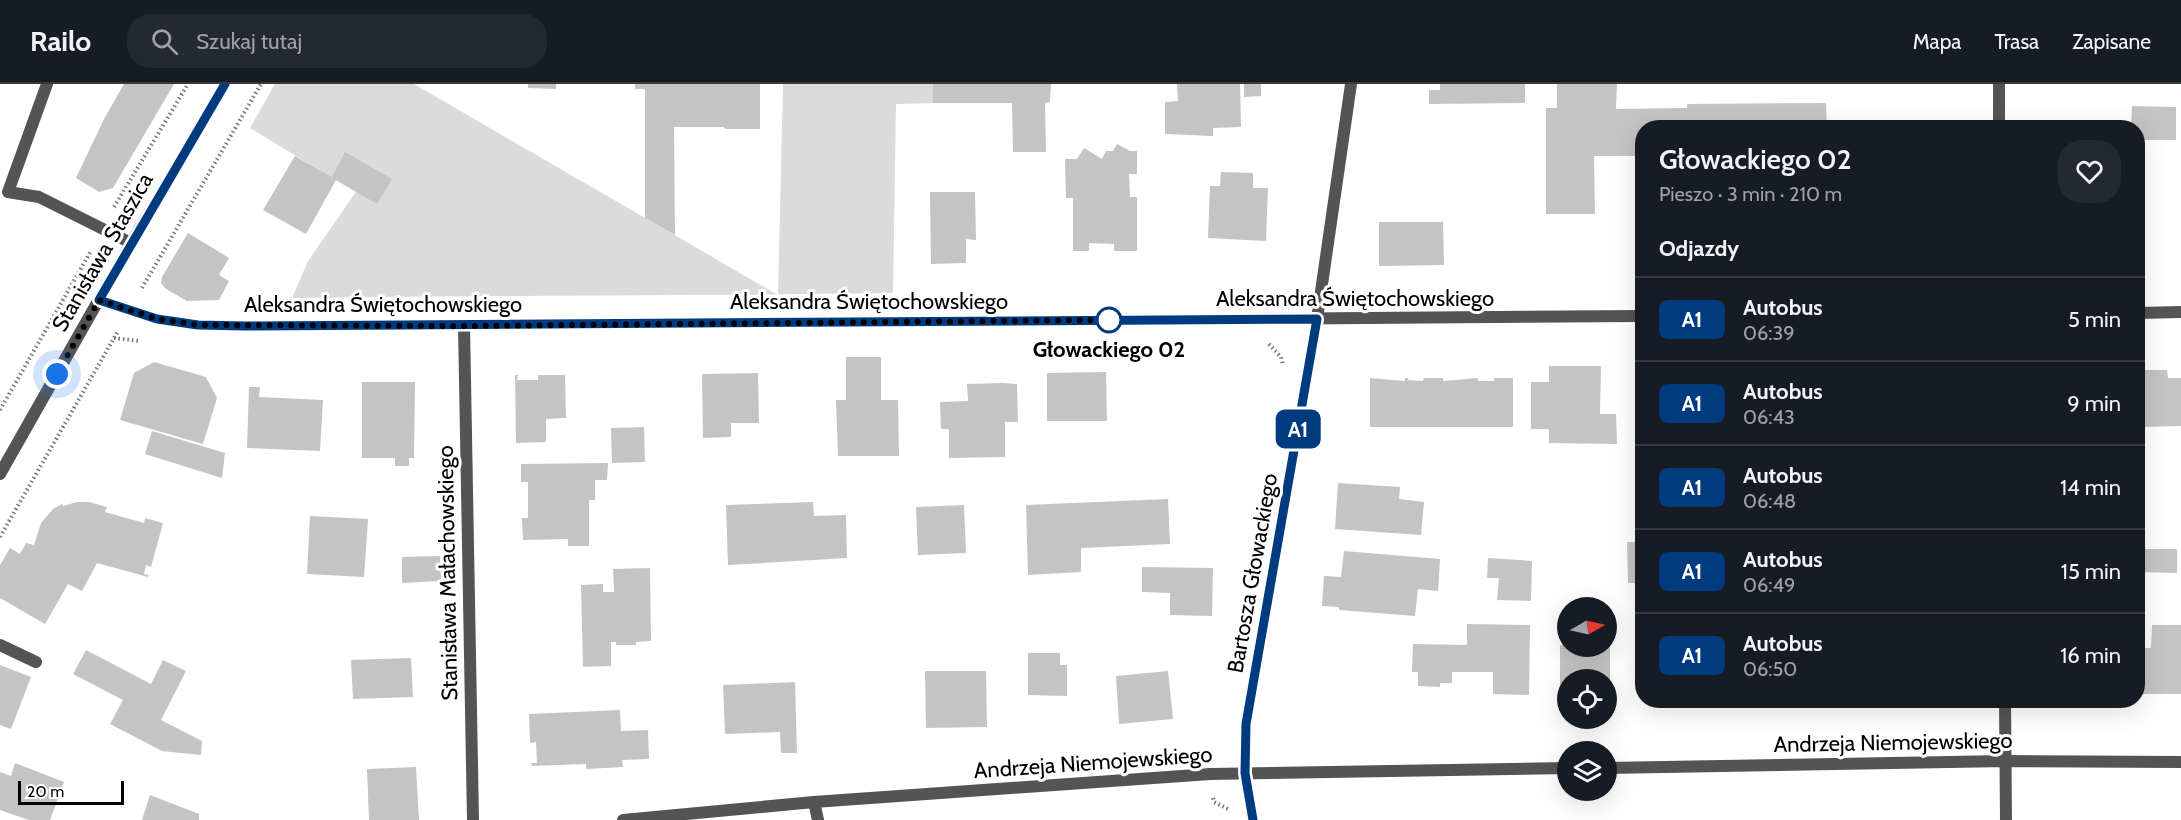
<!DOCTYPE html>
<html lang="pl">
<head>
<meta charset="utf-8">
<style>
	body { margin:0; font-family:Cabin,sans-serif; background:#242831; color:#f1f3f6; height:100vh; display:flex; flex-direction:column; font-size:22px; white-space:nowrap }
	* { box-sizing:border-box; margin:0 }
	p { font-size:20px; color:#9ea1a6 }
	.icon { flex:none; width:33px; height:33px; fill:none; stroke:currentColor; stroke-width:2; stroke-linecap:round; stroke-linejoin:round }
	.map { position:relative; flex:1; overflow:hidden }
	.drawer { position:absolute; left:1635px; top:36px; width:510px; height:588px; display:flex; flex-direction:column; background:#171b24; border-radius:24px; box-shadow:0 6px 24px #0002 }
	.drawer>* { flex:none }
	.badge { padding:0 12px; border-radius:9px; font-size:21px; line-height:39px }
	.needle { width:39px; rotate:81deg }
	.buttons { position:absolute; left:1557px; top:513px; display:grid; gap:12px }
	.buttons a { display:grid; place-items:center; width:60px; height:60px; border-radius:50%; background:#171b24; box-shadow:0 6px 24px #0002; font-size:30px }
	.scale { position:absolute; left:18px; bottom:15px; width:106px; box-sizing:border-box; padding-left:6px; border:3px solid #000; border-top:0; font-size:16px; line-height:21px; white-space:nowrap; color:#000; -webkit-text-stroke:4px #fff; paint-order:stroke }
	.you { position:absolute; width:30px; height:30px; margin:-15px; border:4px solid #fff; border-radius:50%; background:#1a73e8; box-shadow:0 0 0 9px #1a73e833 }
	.map>.badge { position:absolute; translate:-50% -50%; box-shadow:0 0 0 3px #fff }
	h2 { padding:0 24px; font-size:22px; line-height:54px }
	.round { display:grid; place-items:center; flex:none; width:63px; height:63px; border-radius:24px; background:#242831 }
	.head { display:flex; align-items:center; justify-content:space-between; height:102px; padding:0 24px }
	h1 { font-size:28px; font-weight:600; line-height:45px }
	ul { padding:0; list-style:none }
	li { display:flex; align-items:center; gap:18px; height:84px; padding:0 24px; border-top:2px solid #363941 }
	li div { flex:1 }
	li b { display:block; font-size:22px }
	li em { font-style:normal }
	li .badge { min-width:66px; font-weight:700; text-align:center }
	header { display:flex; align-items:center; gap:36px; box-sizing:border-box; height:84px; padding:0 30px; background:#171b24; border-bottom:2px solid #363941 }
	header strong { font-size:28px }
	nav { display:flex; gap:33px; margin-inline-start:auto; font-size:21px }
	.search { width:420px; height:54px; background:#242831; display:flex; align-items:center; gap:15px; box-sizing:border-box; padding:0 21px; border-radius:24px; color:#9ea1a6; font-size:22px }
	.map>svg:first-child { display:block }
	.green { fill:#dbdbdb }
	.building { fill:#c4c4c4 }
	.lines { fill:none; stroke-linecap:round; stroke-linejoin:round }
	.path { stroke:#767676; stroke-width:4; stroke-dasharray:1.5 3; stroke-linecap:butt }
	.lane { stroke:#545454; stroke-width:12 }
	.street { stroke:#545454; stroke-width:12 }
	.line-casing { stroke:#fff; stroke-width:14 }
	.line { stroke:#003b80; stroke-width:9 }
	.walk { stroke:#000; stroke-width:6; stroke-dasharray:0 10.8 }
	.stop-dot { fill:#fff; stroke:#003b80; stroke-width:3 }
	.labels { text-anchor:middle; stroke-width:6; stroke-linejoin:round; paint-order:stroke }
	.street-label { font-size:22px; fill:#000; stroke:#fff }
	.stop-label { font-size:22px; font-weight:bold; fill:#000; stroke:#fff }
</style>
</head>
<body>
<header>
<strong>Railo</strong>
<div class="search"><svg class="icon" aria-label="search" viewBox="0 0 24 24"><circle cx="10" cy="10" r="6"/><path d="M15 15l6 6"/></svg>Szukaj tutaj</div>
<nav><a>Mapa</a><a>Trasa</a><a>Zapisane</a></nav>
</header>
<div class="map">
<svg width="2181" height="736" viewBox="0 0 2181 736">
	<rect width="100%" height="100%" fill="#fff"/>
	<path class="green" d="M275,0h139l364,211 5,-211h150v19l-37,1 -3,189c-201,3 -401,2 -601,5l16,-37 48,-69 -106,-64z"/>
	<g class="building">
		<polygon points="124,0 174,0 113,104 99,108 76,94 104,35"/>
		<polygon points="528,0 556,0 556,5 528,4"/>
		<polygon points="635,0 760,0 760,45 725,45 724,43 674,43 675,151 645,134 645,5 635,5"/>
		<polygon points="933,0 1051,0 1050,18 1045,19 1046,68 1013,68 1012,19 933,19"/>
		<polygon points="1177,0 1240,0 1241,43 1213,44 1213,52 1165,50 1165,18 1178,17"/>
		<polygon points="1244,0 1261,0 1261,12 1244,13"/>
		<polygon points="1440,0 1525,0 1525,19 1429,20 1429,6 1440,6"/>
		<polygon points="1557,0 1617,0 1616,25 1687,24 1687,20 1826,19 1827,44 1642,44 1642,72 1594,72 1595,130 1546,130 1546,24 1557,24"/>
		<polygon points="2132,22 2176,23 2176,56 2138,56 2138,44 2131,44"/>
		<polygon points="1117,60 1130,67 1137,67 1137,90 1129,90 1130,113 1137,113 1137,167 1114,167 1114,160 1089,159 1089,167 1073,167 1073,114 1066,114 1065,75 1077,75 1084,64 1102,75 1106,67 1113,67"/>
		<polygon points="345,68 392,95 377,120 336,96 306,150 263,126 295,72 332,93"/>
		<polygon points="1221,88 1253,89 1253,104 1268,104 1266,157 1208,154 1210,102 1220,102"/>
		<polygon points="930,108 975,108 976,156 966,155 966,179 931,180"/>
		<polygon points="1379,138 1443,138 1444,181 1379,182"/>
		<polygon points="188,149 229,174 219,191 229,197 219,216 187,217 166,205 161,199 162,193"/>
		<polygon points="846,273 881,273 881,316 898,316 899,372 838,372 836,316 846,316"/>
		<polygon points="154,278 206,293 217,314 203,360 120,336 134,289"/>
		<polygon points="1549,282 1601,282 1600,330 1616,330 1617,360 1549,359 1549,345 1531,345 1531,298 1549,298"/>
		<polygon points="2138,286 2167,286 2168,294 2181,294 2181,342 2144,343 2144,367 2138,367"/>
		<polygon points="1106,288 1107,337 1047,337 1047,289"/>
		<polygon points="758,289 759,339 731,339 731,353 703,354 702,290"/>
		<polygon points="515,291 518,291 517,296 538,296 538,291 565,291 566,334 546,335 546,358 516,359"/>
		<polygon points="1370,294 1405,297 1405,294 1408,294 1408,296 1423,297 1424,294 1443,294 1443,297 1478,294 1478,297 1494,297 1494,294 1513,294 1513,343 1370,343"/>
		<polygon points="362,298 415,298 414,374 409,374 409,382 395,382 395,374 362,374"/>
		<polygon points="1003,299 1017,300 1018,338 1005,338 1005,373 949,374 949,345 941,345 940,318 968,317 967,300"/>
		<polygon points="249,303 260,303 259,313 323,316 320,367 247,364"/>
		<polygon points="644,343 645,378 612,379 611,344"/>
		<polygon points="152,347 225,369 222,394 145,370"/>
		<polygon points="608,379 607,396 595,396 595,416 589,416 589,462 568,462 568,455 523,456 522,434 528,434 528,398 521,398 521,380"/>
		<polygon points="1338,399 1400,403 1399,415 1424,418 1421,451 1335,445"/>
		<polygon points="1638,399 1642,399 1642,499 1628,499 1627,458 1639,458"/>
		<polygon points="1168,415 1170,460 1081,464 1081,488 1028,491 1026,421"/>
		<polygon points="77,418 89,418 107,423 105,428 144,439 145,434 163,439 151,483 146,481 144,490 149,491 148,493 97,479 82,507 68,500 45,540 0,514 0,481 10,464 20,470 26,459 34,461 41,439 53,425 62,420 63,422"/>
		<polygon points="813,418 814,432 846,431 847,474 728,481 726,421"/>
		<polygon points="964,421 966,469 918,471 916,423"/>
		<polygon points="310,432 368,435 364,493 307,490"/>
		<polygon points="2138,465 2177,465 2177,489 2138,488"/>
		<polygon points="1344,467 1440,475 1438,507 1418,505 1415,532 1339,526 1339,523 1322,522 1324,492 1341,493"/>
		<polygon points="440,472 441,497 402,499 402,473"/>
		<polygon points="1488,474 1532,477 1531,517 1497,516 1499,494 1487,494"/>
		<polygon points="1142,483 1213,484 1212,532 1170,531 1170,509 1142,508"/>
		<polygon points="650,484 651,557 636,558 636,561 616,561 616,558 611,558 611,582 583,583 581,501 603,500 603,508 614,508 613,485"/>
		<polygon points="1467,540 1530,541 1529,611 1493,610 1493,588 1452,588 1452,599 1440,599 1440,603 1418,602 1418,588 1412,588 1413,560 1467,561"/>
		<polygon points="2152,541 2181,541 2181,610 2138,610 2138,564 2151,564"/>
		<polygon points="1560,561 1568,561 1568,562 1610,561 1610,617 1606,617 1606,596 1568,596 1568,616 1560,616"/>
		<polygon points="86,566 151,600 163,576 186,587 161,636 202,657 201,671 162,667 110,640 123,616 73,590"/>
		<polygon points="1028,569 1060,569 1060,581 1067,581 1067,612 1028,611"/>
		<polygon points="411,574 413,613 353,615 351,576"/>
		<polygon points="0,581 31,593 11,645 0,641"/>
		<polygon points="925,587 986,587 987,643 926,644"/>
		<polygon points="1168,587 1173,635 1119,640 1116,592"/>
		<polygon points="795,598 797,669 781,669 780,648 725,650 723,601"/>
		<polygon points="1794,616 1854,616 1854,623 1794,624"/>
		<polygon points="1899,616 1955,616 1955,623 1898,622"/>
		<polygon points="620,626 621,647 648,646 649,675 622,676 623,683 586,685 586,680 532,682 531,679 537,679 536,658 530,659 529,630"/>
		<polygon points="15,679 64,698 50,736 29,736 0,726 0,688 11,692"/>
		<polygon points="416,683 419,736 369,736 367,685"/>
		<polygon points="150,711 199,730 199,736 142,736"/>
	</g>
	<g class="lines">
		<g class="path">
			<polyline points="114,123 188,0"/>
			<polyline points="142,204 261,0"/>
			<polyline points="114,254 139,257"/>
			<polyline points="1269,260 1281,273 1283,281"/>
			<polyline points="0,326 91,167"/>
			<polyline points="0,453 118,247"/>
			<polyline points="1213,714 1214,718 1228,725"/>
		</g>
		<g class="lane">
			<polyline points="47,0 8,108 39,113 131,159"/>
			<polyline points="0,561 36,578"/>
		</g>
		<g class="street">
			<polyline points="1999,44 1999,0"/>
			<polyline points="99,216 157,235 198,241 244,242 1642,232"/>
			<polyline points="2138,229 2181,228"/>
			<polyline points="464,241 473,736"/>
			<polyline points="0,390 131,159 225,0"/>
			<polyline points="2005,616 2006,736"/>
			<polyline points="1606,684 2006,677 2181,678"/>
			<polyline points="814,718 818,736"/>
			<polyline points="623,736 814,718 1210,690 1568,684"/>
			<polyline points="1253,736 1245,689 1246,640 1317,235 1351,0"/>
		</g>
	</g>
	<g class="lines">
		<g class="line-casing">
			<polyline id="line" points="225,0 99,216 157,235 198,241 244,242 1317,235 1246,640 1245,689 1253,736"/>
		</g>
		<use href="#line" class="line"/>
		<polyline class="walk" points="57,290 99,216 157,235 198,241 464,242 1109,236"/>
	</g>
	<circle class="stop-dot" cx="1109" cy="236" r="12"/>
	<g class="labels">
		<g class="street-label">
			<text transform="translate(102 168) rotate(-60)" y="8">Stanisława Staszica</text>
			<text x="1355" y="222">Aleksandra Świętochowskiego</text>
			<text x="869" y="225">Aleksandra Świętochowskiego</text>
			<text x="383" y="228">Aleksandra Świętochowskiego</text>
			<text transform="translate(447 489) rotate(-91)" y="8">Stanisława Małachowskiego</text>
			<text transform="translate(1252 489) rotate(-80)" y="8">Bartosza Głowackiego</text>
			<text transform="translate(1893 658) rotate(-1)" y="8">Andrzeja Niemojewskiego</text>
			<text transform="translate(1093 678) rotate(-4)" y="8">Andrzeja Niemojewskiego</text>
		</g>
		<g class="stop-label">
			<text x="1109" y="273">Głowackiego 02</text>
		</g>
	</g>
</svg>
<div class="buttons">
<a><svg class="needle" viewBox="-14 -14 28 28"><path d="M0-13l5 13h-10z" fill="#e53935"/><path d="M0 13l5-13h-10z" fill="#9ea1a6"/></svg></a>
<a><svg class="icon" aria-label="locate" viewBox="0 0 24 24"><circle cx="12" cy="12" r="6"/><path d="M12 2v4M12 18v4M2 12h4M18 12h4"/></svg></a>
<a><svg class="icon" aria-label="layers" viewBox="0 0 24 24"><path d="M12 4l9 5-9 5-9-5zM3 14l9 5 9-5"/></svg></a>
</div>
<div class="scale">20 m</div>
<div class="you" style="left:57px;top:290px"></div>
<b class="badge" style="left:1298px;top:345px;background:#003b80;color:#fff">A1</b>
<section class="drawer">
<div class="head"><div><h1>Głowackiego 02</h1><p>Pieszo · 3 min · 210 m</p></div><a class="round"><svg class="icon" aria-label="heart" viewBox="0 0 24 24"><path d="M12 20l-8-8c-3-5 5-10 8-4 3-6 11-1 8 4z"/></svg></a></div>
<h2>Odjazdy</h2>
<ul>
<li><span class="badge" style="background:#003b80;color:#fff">A1</span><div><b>Autobus</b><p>06:39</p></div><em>5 min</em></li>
<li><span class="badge" style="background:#003b80;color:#fff">A1</span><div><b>Autobus</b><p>06:43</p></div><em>9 min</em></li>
<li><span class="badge" style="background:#003b80;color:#fff">A1</span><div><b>Autobus</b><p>06:48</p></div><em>14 min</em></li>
<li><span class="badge" style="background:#003b80;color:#fff">A1</span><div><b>Autobus</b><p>06:49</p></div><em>15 min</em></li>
<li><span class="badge" style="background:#003b80;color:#fff">A1</span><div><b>Autobus</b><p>06:50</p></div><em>16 min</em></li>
</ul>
</section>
</div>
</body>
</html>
